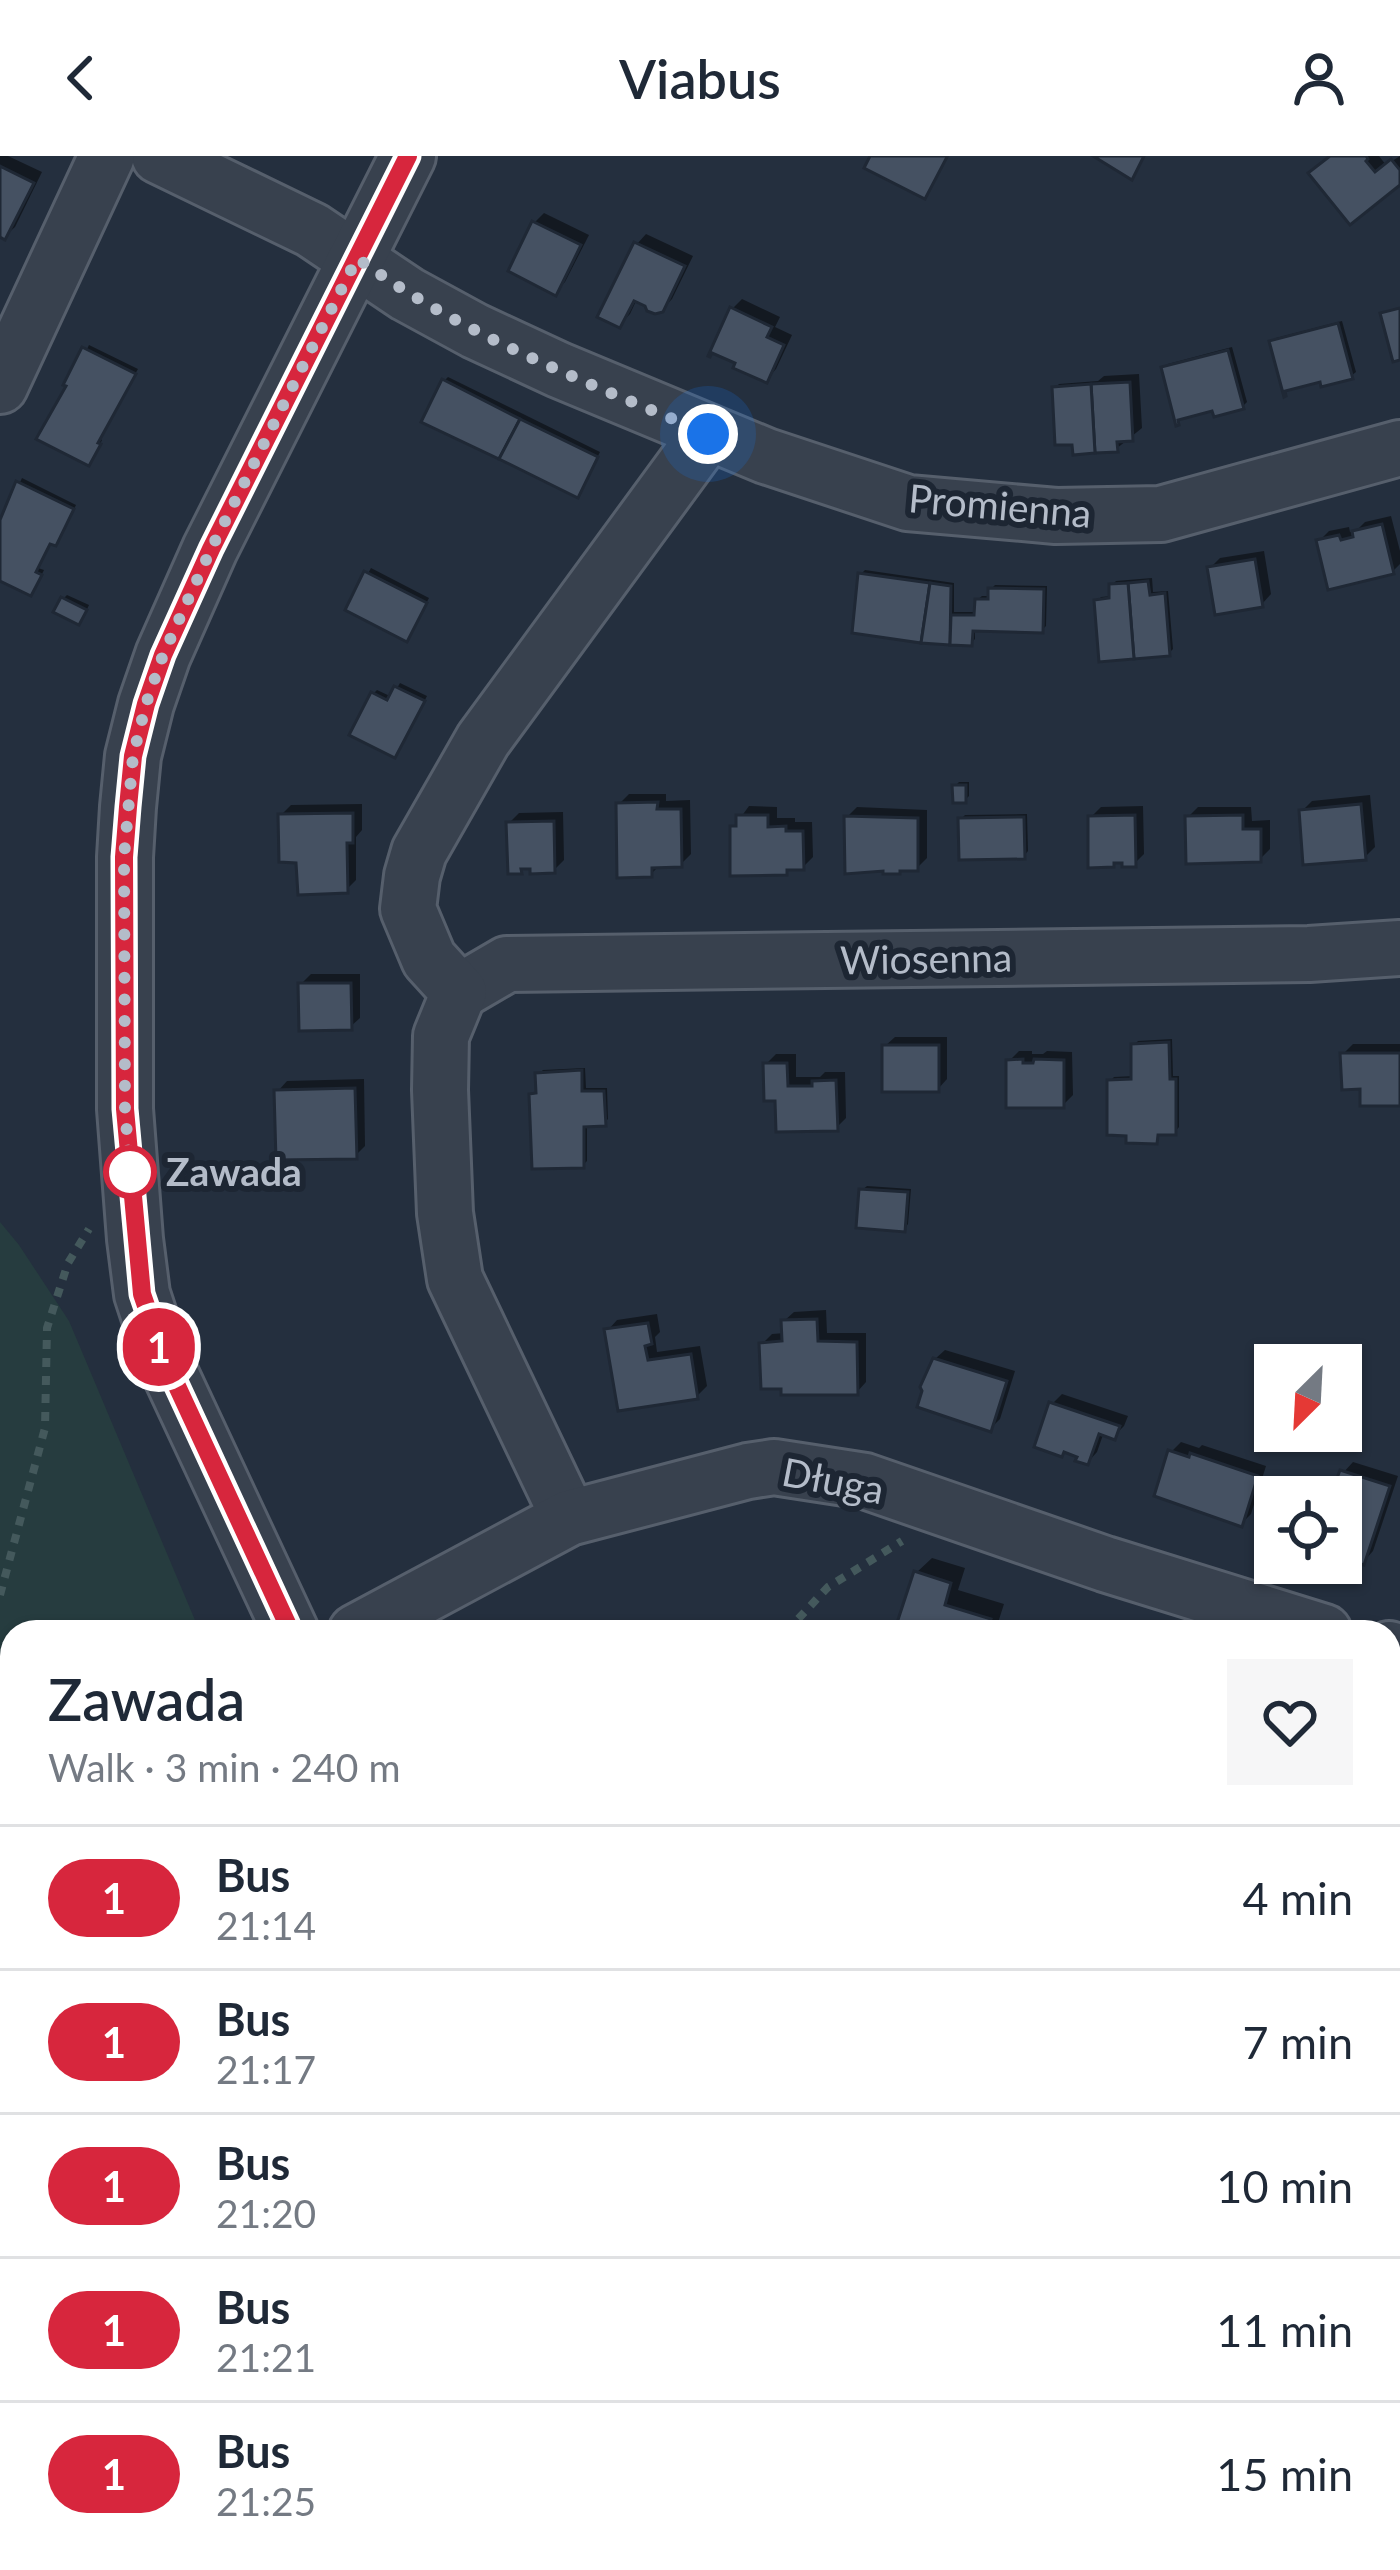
<!DOCTYPE html>
<html lang="en">
<head>
<meta charset="utf-8">
<style>
	body { margin:0; font-family:Lato,sans-serif; background:#f6f6f7; color:#1f2937; height:100vh; display:flex; flex-direction:column; font-size:45px; white-space:nowrap }
	* { box-sizing:border-box; margin:0 }
	p { font-size:39px; color:#747a83 }
	.icon { flex:none; width:66px; height:66px; fill:none; stroke:currentColor; stroke-width:2; stroke-linecap:round; stroke-linejoin:round }
	.map { position:relative; flex:1; overflow:hidden }
	.panel { position:absolute; left:0px; top:1464px; width:1401px; height:951px; display:flex; flex-direction:column; background:#fff; border-radius:36px 36px 0 0; box-shadow:0 3px 9px #0004 }
	.panel>* { flex:none }
	.badge { padding:0 24px; border-radius:39px; font-size:42px; line-height:78px }
	.needle { width:78px; rotate:204deg }
	.tools { position:absolute; left:1254px; top:1188px; display:grid; gap:24px }
	.tools a { display:grid; place-items:center; width:108px; height:108px; border-radius:0px; background:#fff; box-shadow:0 3px 9px #0004; font-size:60px }
	.you { position:absolute; width:60px; height:60px; margin:-30px; border:9px solid #fff; border-radius:50%; background:#1a73e8; box-shadow:0 0 0 18px #1a73e833 }
	.map>.badge { position:absolute; translate:-50% -50%; box-shadow:0 0 0 6px #fff }
	.round { display:grid; place-items:center; flex:none; width:126px; height:126px; border-radius:0px; background:#f6f6f7 }
	.headline { display:flex; align-items:center; justify-content:space-between; height:204px; padding:0 48px }
	h1 { font-size:57px; font-weight:600; line-height:90px }
	ul { padding:0; list-style:none }
	li { display:flex; align-items:center; gap:36px; height:144px; padding:0 48px; border-top:3px solid #e0e1e3 }
	li div { flex:1 }
	li b { display:block; font-size:45px }
	li em { font-style:normal }
	li .badge { min-width:132px; font-weight:700; text-align:center }
	header { display:flex; justify-content:space-between; align-items:center; height:156px; padding:0 48px; background:#fff; font-size:54px; font-weight:600 }
	.map>svg:first-child { display:block }
	.green { fill:#263c3f }
	.shadow { fill:#0007 }
	.building { fill:#455162; stroke:#1f2835; stroke-width:3 }
	.lines { fill:none; stroke-linecap:round; stroke-linejoin:round }
	.minor-casing { stroke:#565f6c; stroke-width:60 }
	.path { stroke:#44595c; stroke-width:8; stroke-dasharray:9 9; stroke-linecap:butt }
	.minor { stroke:#38414e; stroke-width:54 }
	.line-casing { stroke:#fff; stroke-width:27 }
	.line { stroke:#d7263d; stroke-width:18 }
	.walk { stroke:#b4bcc9; stroke-width:12; stroke-dasharray:0 21.6 }
	.stop-dot { fill:#fff; stroke:#d7263d; stroke-width:6 }
	.labels { text-anchor:middle; stroke-width:12; stroke-linejoin:round; paint-order:stroke }
	.street-label { font-size:39px; fill:#b4bcc9; stroke:#1d2633 }
	.stop-label { font-size:39px; font-weight:bold; fill:#b4bcc9; stroke:#1d2633; text-anchor:start }
</style>
</head>
<body>
<header><svg class="icon" aria-label="back" viewBox="0 0 24 24"><path d="M15 5l-7 7 7 7"/></svg>Viabus<svg class="icon" aria-label="person" viewBox="0 0 24 24"><circle cx="12" cy="8" r="4"/><path d="M4 21q1-7 8-7t8 7"/></svg></header>
<div class="map">
<svg width="1400" height="2414" viewBox="0 0 1400 2414">
	<rect width="100%" height="100%" fill="#242f3e"/>
	<g class="green">
		<polygon points="0,1066 19,1089 69,1165 200,1476 12,1476 12,2403 538,2403 541,2414 0,2414"/>
		<polygon points="1389,2275 1400,2285 1400,2414 676,2414 673,2403 1389,2403"/>
	</g>
	<g class="shadow">
		<polygon points="0,0 8,0 42,16 15,71 5,80 0,78"/>
		<polygon points="1332,0 1379,0 1386,9 1400,0 1400,25"/>
		<polygon points="544,57 589,79 565,126 555,136 535,66"/>
		<polygon points="646,78 693,100 672,143 662,154 637,143 630,158 620,168 637,88"/>
		<polygon points="742,143 780,161 775,171 792,179 776,213 767,223 732,153"/>
		<polygon points="1342,165 1356,216 1351,220 1272,186 1276,182"/>
		<polygon points="89,189 138,213 99,282 102,284 93,302 70,228"/>
		<polygon points="1232,191 1247,246 1242,251 1164,212 1168,208"/>
		<polygon points="1139,218 1142,272 1116,293 1055,232 1059,228 1098,225 1104,220"/>
		<polygon points="448,221 600,296 581,334 444,225"/>
		<polygon points="22,322 76,349 59,383 51,385 38,412 44,414 35,432 0,421 0,368"/>
		<polygon points="1391,360 1400,395 1400,408 1393,415 1319,385 1329,375 1349,371 1350,376 1357,374 1365,366"/>
		<polygon points="1264,395 1271,438 1262,448 1210,412 1220,402"/>
		<polygon points="371,412 429,442 410,478 349,453"/>
		<polygon points="865,414 954,427 954,456 977,456 977,444 982,440 991,440 991,433 995,429 1047,430 1046,470 1042,474 975,472 975,483 971,487 855,474 861,418"/>
		<polygon points="1152,422 1153,436 1168,435 1173,493 1169,497 1097,445 1101,441 1112,440 1112,429 1116,425"/>
		<polygon points="67,439 89,449 83,462 63,443"/>
		<polygon points="400,527 427,540 399,595 373,538 377,534 392,541"/>
		<polygon points="959,626 969,626 969,640 965,644 955,630"/>
		<polygon points="629,638 666,638 666,645 690,644 691,698 681,708 660,709 651,718 619,648"/>
		<polygon points="1370,639 1375,691 1365,701 1302,655 1312,645"/>
		<polygon points="362,648 362,674 356,681 356,724 346,734 299,704 281,659 291,649"/>
		<polygon points="749,650 777,651 777,662 795,662 795,666 812,666 813,701 803,711 791,711 786,716 733,672"/>
		<polygon points="1143,650 1144,698 1134,708 1091,661 1101,651"/>
		<polygon points="857,651 927,654 927,702 917,712 847,661"/>
		<polygon points="1198,651 1251,651 1252,665 1270,664 1270,693 1260,703 1188,661"/>
		<polygon points="563,656 564,704 554,714 533,710 526,710 520,715 509,667 519,657"/>
		<polygon points="1027,658 1028,695 1024,700 961,663 965,659"/>
		<polygon points="311,818 360,818 360,862 350,871 301,828"/>
		<polygon points="895,881 947,881 947,923 938,933 885,890"/>
		<polygon points="1172,883 1173,920 1179,920 1179,971 1175,976 1161,976 1156,985 1110,925 1114,921 1134,920 1134,889 1138,885"/>
		<polygon points="1353,888 1400,888 1400,947 1343,898"/>
		<polygon points="1019,895 1032,895 1032,898 1043,898 1047,895 1072,896 1073,939 1063,949 1009,905"/>
		<polygon points="776,898 796,898 796,921 820,921 825,916 845,916 846,962 836,972 778,942 766,908"/>
		<polygon points="585,912 586,932 607,932 608,963 604,967 587,968 587,1005 583,1009 532,939 536,935 539,918 543,914"/>
		<polygon points="364,923 365,990 355,1000 278,935 287,925"/>
		<polygon points="867,1030 911,1033 908,1068 904,1073 862,1034"/>
		<polygon points="826,1154 827,1177 866,1177 866,1226 857,1236 762,1188 772,1178 785,1177 784,1165 794,1156"/>
		<polygon points="657,1158 660,1176 655,1181 657,1196 700,1190 707,1230 697,1240 620,1252 608,1174 617,1164"/>
		<polygon points="945,1194 1015,1215 1000,1263 990,1273 935,1203"/>
		<polygon points="1062,1238 1128,1260 1124,1270 1114,1280 1104,1276 1097,1296 1088,1306 1052,1248"/>
		<polygon points="1181,1286 1199,1292 1202,1289 1266,1310 1251,1358 1241,1368 1171,1296"/>
		<polygon points="1353,1306 1398,1320 1373,1395 1364,1405 1354,1370 1341,1366 1341,1341 1327,1339 1331,1330"/>
		<polygon points="932,1402 965,1412 958,1434 1004,1448 995,1476 897,1476 916,1417"/>
	</g>
	<g class="building">
		<polygon points="870,0 945,0 947,1 925,43 864,12"/>
		<polygon points="1093,0 1144,0 1132,24"/>
		<polygon points="1330,0 1366,0 1368,3 1366,5 1375,16 1391,3 1400,14 1400,29 1350,69 1308,17"/>
		<polygon points="0,10 34,27 5,84 0,81"/>
		<polygon points="532,65 581,89 556,140 508,115"/>
		<polygon points="634,86 685,110 663,156 655,158 647,155 645,150 634,145 620,172 597,161"/>
		<polygon points="730,151 772,171 767,181 784,189 767,227 733,212 735,207 712,197 710,201 708,200"/>
		<polygon points="1400,152 1400,204 1393,206 1380,157"/>
		<polygon points="1338,167 1353,223 1321,231 1320,226 1285,235 1286,240 1284,241 1269,185"/>
		<polygon points="82,191 136,218 98,287 101,288 89,310 36,283 66,230 63,229"/>
		<polygon points="1228,194 1244,253 1214,261 1212,255 1178,264 1179,269 1176,270 1161,211"/>
		<polygon points="442,223 520,263 499,303 421,266"/>
		<polygon points="1130,226 1133,285 1117,286 1118,296 1095,297 1091,228"/>
		<polygon points="1091,228 1095,297 1073,299 1072,289 1055,289 1052,231"/>
		<polygon points="520,263 598,301 578,342 499,303"/>
		<polygon points="16,325 74,353 56,390 50,388 36,416 42,419 31,440 0,425 0,364"/>
		<polygon points="1382,368 1394,418 1328,434 1316,384 1339,379 1341,384 1353,381 1352,375"/>
		<polygon points="1255,403 1263,451 1215,459 1207,411"/>
		<polygon points="364,415 427,447 407,486 345,454"/>
		<polygon points="858,417 930,427 921,487 852,477"/>
		<polygon points="1148,425 1150,439 1165,437 1170,500 1134,503 1128,427"/>
		<polygon points="930,427 951,430 950,489 921,487"/>
		<polygon points="1128,427 1134,503 1099,506 1094,444 1109,442 1109,428"/>
		<polygon points="988,432 1044,433 1043,477 973,475 972,490 950,489 951,459 974,459 975,443 988,443"/>
		<polygon points="61,441 87,454 79,469 53,456"/>
		<polygon points="394,530 425,545 395,602 349,579 371,536 387,544"/>
		<polygon points="952,629 966,629 966,647 953,647"/>
		<polygon points="658,646 657,653 681,653 682,711 652,712 652,721 617,722 616,647"/>
		<polygon points="1361,648 1366,704 1303,709 1299,654"/>
		<polygon points="353,657 353,687 347,687 348,737 298,739 296,707 279,706 278,658"/>
		<polygon points="736,659 768,659 768,671 786,670 786,675 803,675 804,714 787,714 787,719 730,720 730,670 736,670"/>
		<polygon points="1135,659 1136,711 1122,711 1122,707 1114,707 1114,711 1088,712 1088,660"/>
		<polygon points="1243,659 1243,673 1261,673 1261,706 1186,708 1185,660"/>
		<polygon points="844,660 918,662 918,715 900,715 900,718 883,718 883,715 845,718"/>
		<polygon points="1024,661 1025,703 959,704 958,662"/>
		<polygon points="554,665 555,717 530,718 530,713 521,713 522,718 508,718 506,666"/>
		<polygon points="298,827 351,827 352,874 299,875"/>
		<polygon points="1169,886 1170,923 1176,923 1176,979 1158,979 1157,988 1126,987 1126,980 1107,979 1107,924 1131,923 1131,888"/>
		<rect x="882" y="889" width="57" height="47"/>
		<polygon points="1340,897 1400,897 1400,950 1360,950 1360,933 1342,934"/>
		<polygon points="1023,903 1023,907 1033,907 1034,903 1064,904 1064,952 1006,952 1006,904"/>
		<polygon points="763,907 787,907 788,930 812,930 812,925 836,924 838,975 776,976 775,945 764,945"/>
		<polygon points="582,914 582,935 604,935 606,970 584,971 584,1012 532,1013 529,938 536,937 535,917"/>
		<polygon points="355,932 357,1003 276,1004 274,934"/>
		<polygon points="859,1033 908,1036 905,1076 856,1072"/>
		<polygon points="817,1163 818,1185 857,1186 858,1239 781,1239 781,1233 761,1233 759,1187 782,1185 781,1164"/>
		<polygon points="648,1167 652,1188 645,1190 648,1204 691,1198 698,1243 618,1255 604,1173"/>
		<polygon points="933,1202 1007,1225 991,1276 917,1251 922,1235 920,1231"/>
		<polygon points="1049,1246 1120,1270 1115,1284 1099,1278 1088,1309 1075,1305 1077,1301 1064,1296 1062,1301 1034,1291"/>
		<polygon points="1168,1294 1189,1301 1190,1297 1258,1320 1242,1371 1154,1340"/>
		<polygon points="1340,1314 1390,1330 1364,1409 1341,1401 1350,1372 1341,1369 1341,1341 1324,1340 1328,1329 1336,1325"/>
		<polygon points="914,1415 951,1427 945,1449 991,1463 986,1476 894,1476"/>
	</g>
	<g class="lines">
		<g class="minor-casing">
			<g id="minor">
				<polyline points="159,0 312,74 407,138 475,175 559,214 766,300 908,347 1056,360 1161,358 1400,292"/>
				<polyline points="0,230 107,0"/>
				<polyline points="459,836 507,808 1309,798 1400,792"/>
				<polyline points="569,1362 455,1123 445,1057 440,934 441,880 459,836 429,803 408,753 412,720 419,696 483,584 708,277"/>
				<polyline points="291,1476 163,1202 142,1138 135,1083 125,953 125,701 128,651 133,600 146,548 163,499 210,393 408,0"/>
				<polyline points="356,1476 569,1362 748,1315 774,1311 865,1325 1105,1408 1324,1476"/>
				<polyline points="1389,1493 1400,1496"/>
				<polyline points="632,2403 634,2414"/>
			</g>
		</g>
		<g class="path">
			<polyline points="0,1439 45,1272 47,1172 68,1107 89,1073"/>
			<polyline points="786,1476 828,1431 902,1385"/>
			<polyline points="0,1635 12,1639"/>
			<polyline points="1389,1995 1400,1975"/>
			<polyline points="1389,2079 1400,2086"/>
			<polyline points="1389,2129 1400,2139"/>
		</g>
		<use href="#minor" class="minor"/>
	</g>
	<g class="lines">
		<g class="line-casing">
			<polyline id="line" points="291,1476 164,1202 142,1138 125,953 124,701 128,651 133,600 146,548 163,499 211,393 408,0"/>
		</g>
		<use href="#line" class="line"/>
		<path class="walk" d="M130,1016l-5,-63 -1,-252 9,-101 13,-52 17,-49 48,-106 146,-291c106,78 230,124 351,176"/>
	</g>
	<circle class="stop-dot" cx="130" cy="1016" r="24"/>
	<g class="labels">
		<g class="street-label">
			<text transform="translate(1000 350) rotate(5)" y="14">Promienna</text>
			<text transform="translate(926 803) rotate(-1)" y="14">Wiosenna</text>
			<text transform="translate(833 1325) rotate(11)" y="14">Długa</text>
		</g>
		<g class="stop-label">
			<text x="166" y="1030">Zawada</text>
		</g>
	</g>
</svg>
<div class="tools">
<a><svg class="needle" viewBox="-14 -14 28 28"><path d="M0-13l5 13h-10z" fill="#e53935"/><path d="M0 13l5-13h-10z" fill="#747a83"/></svg></a>
<a><svg class="icon" aria-label="locate" viewBox="0 0 24 24"><circle cx="12" cy="12" r="6"/><path d="M12 2v4M12 18v4M2 12h4M18 12h4"/></svg></a>
</div>
<div class="you" style="left:708px;top:278px"></div>
<b class="badge" style="left:159px;top:1191px;background:#d7263d;color:#fff">1</b>
<section class="panel">
<div class="headline"><div><h1>Zawada</h1><p>Walk · 3 min · 240 m</p></div><a class="round"><svg class="icon" aria-label="heart" viewBox="0 0 24 24"><path d="M12 20l-8-8c-3-5 5-10 8-4 3-6 11-1 8 4z"/></svg></a></div>
<ul>
<li><span class="badge" style="background:#d7263d;color:#fff">1</span><div><b>Bus</b><p>21:14</p></div><em>4 min</em></li>
<li><span class="badge" style="background:#d7263d;color:#fff">1</span><div><b>Bus</b><p>21:17</p></div><em>7 min</em></li>
<li><span class="badge" style="background:#d7263d;color:#fff">1</span><div><b>Bus</b><p>21:20</p></div><em>10 min</em></li>
<li><span class="badge" style="background:#d7263d;color:#fff">1</span><div><b>Bus</b><p>21:21</p></div><em>11 min</em></li>
<li><span class="badge" style="background:#d7263d;color:#fff">1</span><div><b>Bus</b><p>21:25</p></div><em>15 min</em></li>
</ul>
</section>
</div>
</body>
</html>
